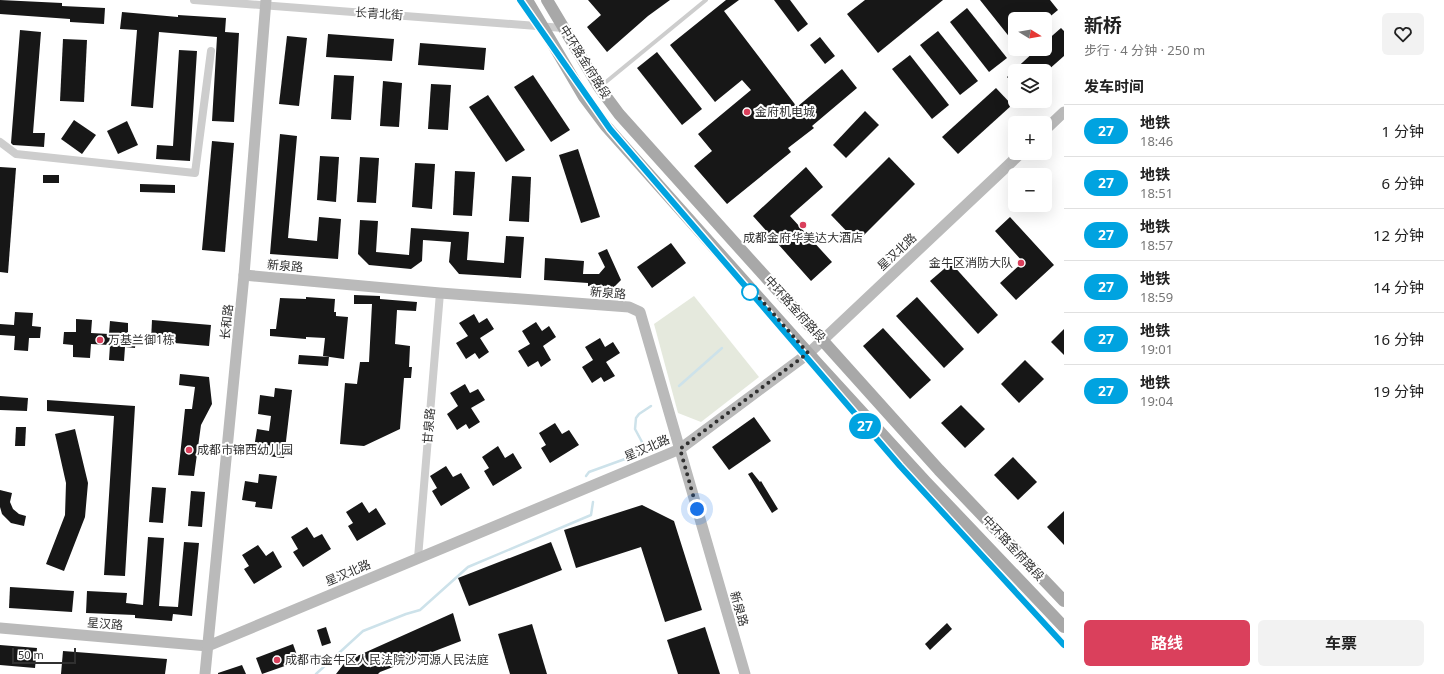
<!DOCTYPE html>
<html lang="zh">
<head>
<meta charset="utf-8">
<style>
	body { margin:0; font-family:"Noto Sans","Noto Sans SC",sans-serif; background:#f2f2f2; color:#222; height:100vh; display:flex; flex-direction:column; font-size:15px; white-space:nowrap }
	* { box-sizing:border-box; margin:0 }
	p { font-size:13px; color:#767676 }
	.icon { flex:none; width:22px; height:22px; fill:none; stroke:currentColor; stroke-width:2; stroke-linecap:round; stroke-linejoin:round }
	.map { position:relative; flex:1; overflow:hidden }
	.sheet { display:flex; flex-direction:column; background:#fff; width:380px }
	.sheet>* { flex:none }
	.badge { padding:0 8px; border-radius:13px; font-size:14px; line-height:26px }
	.needle { width:26px; rotate:101deg }
	.fabs { position:absolute; left:1008px; top:12px; display:grid; gap:8px }
	.fabs a { display:grid; place-items:center; width:44px; height:44px; border-radius:6px; background:#fff; box-shadow:0 4px 16px #0002; font-size:20px }
	.scale { position:absolute; left:12px; bottom:10px; width:64px; box-sizing:border-box; padding-left:4px; border:2px solid #303030; border-top:0; font-size:11px; line-height:14px; white-space:nowrap; color:#303030; -webkit-text-stroke:3px #fff; paint-order:stroke }
	.you { position:absolute; width:20px; height:20px; margin:-10px; border:3px solid #fff; border-radius:50%; background:#1a73e8; box-shadow:0 0 0 6px #1a73e833 }
	.map>.badge { position:absolute; translate:-50% -50%; box-shadow:0 0 0 2px #fff }
	h2 { padding:0 20px; font-size:15px; line-height:36px }
	.round { display:grid; place-items:center; flex:none; width:42px; height:42px; border-radius:6px; background:#f2f2f2 }
	.overview { display:flex; align-items:center; justify-content:space-between; height:68px; padding:0 20px }
	h1 { font-size:19px; font-weight:700; line-height:30px }
	.cta { display:flex; gap:8px; margin-top:auto; padding:8px 20px }
	.cta a { flex:1; height:46px; border-radius:6px; background:#da405c; color:#fff; font-size:16px; font-weight:700; line-height:46px; text-align:center }
	.cta a+a { background:#f2f2f2; color:#222 }
	ul { padding:0; list-style:none }
	li { display:flex; align-items:center; gap:12px; height:52px; padding:0 20px; border-top:1px solid #e0e0e0 }
	li div { flex:1 }
	li b { display:block; font-size:15px }
	li em { font-style:normal }
	li .badge { min-width:44px; font-weight:700; text-align:center }
	main { display:flex; flex:1; min-height:0 }
	.map>svg:first-child { display:block }
	.green { fill:#e5e9dd }
	.lines { fill:none; stroke-linecap:round; stroke-linejoin:round }
	.stream { stroke:#cde2ea; stroke-width:2.5 }
	.building { fill:#171717 }
	.lane { stroke:#cdcdcd; stroke-width:4 }
	.street { stroke:#cdcdcd; stroke-width:8 }
	.secondary { stroke:#bababa; stroke-width:11 }
	.primary { stroke:#a8a8a8; stroke-width:12 }
	.line-casing { stroke:#fff; stroke-width:9 }
	.line { stroke:#00a3e0; stroke-width:6 }
	.walk { stroke:#303030; stroke-width:4; stroke-dasharray:0 7.2 }
	.poi-dot { fill:#da405c; stroke:#fff; stroke-width:1.5 }
	.stop-dot { fill:#fff; stroke:#00a3e0; stroke-width:2 }
	.labels { text-anchor:middle; stroke-width:4; stroke-linejoin:round; paint-order:stroke }
	.street-label { font-size:12px; fill:#303030; stroke:#fff }
	.poi-label { font-size:12px; fill:#303030; stroke:#fff; text-anchor:start }
</style>
</head>
<body>
<main>
<div class="map">
<svg width="1064" height="674" viewBox="0 0 1064 674">
	<rect width="100%" height="100%" fill="#fff"/>
	<polygon class="green" points="694,296 759,377 701,422 678,413 654,324"/>
	<g class="lines">
		<g class="stream">
			<polyline points="679,386 722,348"/>
			<polyline points="586,476 589,472 636,455 641,448 642,442 635,429 636,418 639,414 651,406"/>
			<polyline points="316,674 363,631 406,614 420,610 468,567 591,515 593,502"/>
		</g>
	</g>
	<g class="building">
		<polygon points="0,0 62,3 62,6 105,8 104,24 70,22 70,19 0,14"/>
		<polygon points="588,0 670,0 648,16 607,52 587,27 601,15"/>
		<polygon points="726,0 739,0 724,11 797,107 842,69 857,88 812,126 814,128 788,148 791,152 727,204 694,166 712,151 698,134 751,90 742,80 715,102 670,45"/>
		<polygon points="774,0 790,0 808,24 798,32"/>
		<polygon points="865,0 943,0 878,53 847,14"/>
		<polygon points="980,0 1050,0 1058,10 1047,19 1015,19 1015,44"/>
		<polygon points="967,8 1007,58 989,72 950,22"/>
		<polygon points="122,12 178,17 178,15 226,18 225,32 239,33 234,122 212,121 217,37 159,32 153,108 131,106 137,30 120,29"/>
		<polygon points="1061,28 1064,31 1064,56 1047,71 1015,71 1015,86 1007,77 1037,49 1045,49 1045,42"/>
		<polygon points="20,30 41,32 33,133 45,133 44,147 13,145 11,143"/>
		<polygon points="938,31 978,81 960,95 920,45"/>
		<polygon points="328,34 394,39 392,61 326,57"/>
		<polygon points="287,36 307,38 299,106 279,104"/>
		<polygon points="820,37 835,56 825,64 810,45"/>
		<polygon points="63,39 87,40 84,102 60,101"/>
		<polygon points="420,43 486,48 484,70 418,65"/>
		<polygon points="179,50 197,51 190,161 156,159 157,145 173,146"/>
		<polygon points="657,52 702,109 682,125 637,68"/>
		<polygon points="910,55 949,105 932,119 892,69"/>
		<polygon points="334,75 354,76 351,120 331,119"/>
		<polygon points="533,75 570,130 551,142 514,87"/>
		<polygon points="383,81 402,83 399,127 380,126"/>
		<polygon points="431,84 451,85 448,130 428,129"/>
		<polygon points="996,88 1012,105 958,154 942,137"/>
		<polygon points="488,95 525,150 506,162 469,107"/>
		<polygon points="865,111 879,125 846,158 833,145"/>
		<polygon points="74,120 96,135 82,154 61,139"/>
		<polygon points="127,121 138,145 118,154 107,131"/>
		<polygon points="280,134 297,136 288,238 317,241 319,217 341,219 338,259 270,254"/>
		<polygon points="212,141 234,143 225,252 202,250"/>
		<polygon points="578,149 600,217 581,223 559,155"/>
		<polygon points="320,156 339,157 336,202 317,200"/>
		<polygon points="360,157 379,158 376,203 357,202"/>
		<polygon points="889,157 915,184 857,242 831,215"/>
		<polygon points="415,163 435,164 432,209 412,207"/>
		<polygon points="0,167 16,168 8,273 0,272"/>
		<polygon points="806,167 823,187 790,216 832,262 811,281 753,216"/>
		<polygon points="455,171 475,172 472,216 453,215"/>
		<rect x="43" y="175" width="16" height="8"/>
		<polygon points="512,176 531,177 529,222 509,221"/>
		<polygon points="140,184 175,185 175,193 140,192"/>
		<polygon points="1010,217 1054,265 1016,300 1000,283 1023,262 995,231"/>
		<polygon points="360,220 378,221 376,252 409,255 411,228 469,232 467,260 504,263 506,236 524,237 521,278 459,274 449,262 451,242 423,240 422,261 411,269 369,265 358,254"/>
		<polygon points="671,243 686,263 652,288 637,267"/>
		<polygon points="607,249 621,280 612,289 588,286 588,283 544,280 545,258 584,261 583,274 599,274 605,267 598,253"/>
		<polygon points="951,263 998,315 978,334 930,281"/>
		<polygon points="354,295 380,296 380,299 417,302 416,311 397,310 395,344 410,346 409,367 412,367 411,378 404,378 400,429 364,446 340,444 345,383 357,384 360,362 369,362 372,304 354,304"/>
		<polygon points="306,297 335,299 334,312 336,312 336,316 348,317 344,359 323,356 325,338 306,337 306,339 270,336 270,329 276,329 280,298 306,299"/>
		<polygon points="917,297 964,349 944,368 896,316"/>
		<polygon points="15,312 33,313 32,326 41,327 40,338 29,338 28,351 14,350 15,336 0,335 0,324 14,325"/>
		<polygon points="474,314 479,323 487,318 494,329 480,338 489,352 479,359 475,353 466,359 456,343 468,336 459,323"/>
		<polygon points="76,319 92,320 91,333 109,334 110,321 128,323 128,336 136,337 135,348 125,347 124,361 109,360 110,345 91,344 90,358 73,357 73,345 63,344 64,332 76,332"/>
		<polygon points="152,320 211,325 209,346 151,341"/>
		<polygon points="536,322 542,331 549,326 556,337 543,346 551,360 541,367 538,361 528,367 518,351 530,344 522,331"/>
		<polygon points="883,328 931,380 910,399 863,346"/>
		<polygon points="1064,329 1064,355 1051,342"/>
		<polygon points="600,338 605,347 613,342 620,353 606,362 615,376 604,382 601,377 592,383 582,367 593,360 585,347"/>
		<polygon points="299,355 329,357 328,366 298,364"/>
		<polygon points="1025,360 1044,379 1019,403 1001,384"/>
		<polygon points="180,374 209,377 212,404 201,425 194,476 178,475 185,409 192,409 195,387 179,385"/>
		<polygon points="465,384 470,393 478,389 485,400 471,408 480,422 469,429 466,424 457,430 447,414 458,406 450,393"/>
		<polygon points="275,388 292,390 284,458 267,456 268,450 254,448 257,429 269,431 271,416 258,414 260,395 274,397"/>
		<polygon points="0,396 28,398 27,411 0,410"/>
		<polygon points="47,400 135,406 125,576 104,575 114,416 47,411"/>
		<polygon points="961,405 985,429 965,448 941,423"/>
		<polygon points="754,417 771,441 729,470 712,447"/>
		<polygon points="555,423 562,434 569,430 579,445 550,463 541,448 546,445 539,433"/>
		<polygon points="16,427 26,427 25,446 15,446"/>
		<polygon points="75,429 88,483 85,517 64,571 46,564 65,515 66,483 55,434"/>
		<polygon points="498,446 505,458 513,453 522,468 493,486 484,471 489,468 482,457"/>
		<polygon points="1013,457 1037,482 1018,500 994,475"/>
		<polygon points="446,466 453,477 461,473 470,488 441,506 432,491 437,488 430,476"/>
		<polygon points="752,472 760,482 761,481 778,509 772,513 748,474"/>
		<polygon points="259,474 277,476 272,509 255,507 256,502 242,500 245,481 258,483"/>
		<polygon points="152,487 166,488 163,523 149,522"/>
		<polygon points="0,490 12,493 10,502 13,509 19,514 26,516 24,526 11,523 2,514 0,507"/>
		<polygon points="191,491 205,492 202,527 188,526"/>
		<polygon points="362,502 369,513 376,508 386,524 357,541 348,526 353,523 346,512"/>
		<polygon points="642,505 674,521 702,610 665,622 641,547 576,568 564,530"/>
		<polygon points="1064,511 1064,545 1047,527"/>
		<polygon points="307,527 314,538 322,534 331,549 303,567 293,552 298,549 291,537"/>
		<polygon points="148,537 164,538 159,606 178,607 184,542 199,543 192,616 173,614 172,621 135,618 135,615 86,613 87,591 127,593 126,603 143,605"/>
		<polygon points="551,542 562,570 469,606 458,578"/>
		<polygon points="258,545 266,556 273,551 282,567 254,584 244,569 249,566 242,555"/>
		<polygon points="10,587 74,591 72,612 9,608"/>
		<polygon points="453,613 461,641 380,672 378,674 336,674 346,661"/>
		<polygon points="947,623 952,629 930,650 925,644"/>
		<polygon points="532,624 547,674 510,674 498,634"/>
		<polygon points="326,627 331,643 322,646 317,630"/>
		<polygon points="705,627 720,674 678,674 667,640"/>
		<polygon points="293,644 299,661 262,674 256,658"/>
		<polygon points="0,645 37,648 35,668 0,665"/>
		<polygon points="63,651 167,659 165,674 61,674"/>
		<polygon points="242,665 246,674 218,674 218,673"/>
	</g>
	<g class="lines">
		<polyline class="lane" points="601,86 706,0"/>
		<g class="street">
			<polyline points="194,0 563,28"/>
			<polyline points="0,142 16,154 195,173 211,51"/>
			<polyline points="418,558 440,293"/>
		</g>
		<g class="secondary">
			<polyline points="1045,130 1064,112"/>
			<polyline points="244,275 440,293 629,307 640,312 745,674"/>
			<polyline points="0,628 208,646 680,449 809,353 1021,153"/>
			<polyline points="205,674 244,275 266,0"/>
		</g>
		<g class="primary">
			<polyline points="527,0 584,97 605,125 818,364 926,482 1064,627"/>
			<polyline points="547,0 599,87 619,114 939,470 1064,601"/>
		</g>
	</g>
	<g class="lines">
		<g class="line-casing">
			<polyline id="line" points="520,0 610,129 900,466 1064,645"/>
		</g>
		<use href="#line" class="line"/>
		<polyline class="walk" points="697,509 680,449 808,353 748,285 750,292"/>
	</g>
	<g class="poi-dot">
		<circle cx="747" cy="112" r="4"/>
		<circle cx="803" cy="225" r="4"/>
		<circle cx="1021" cy="263" r="4"/>
		<circle cx="100" cy="340" r="4"/>
		<circle cx="189" cy="450" r="4"/>
		<circle cx="277" cy="660" r="4"/>
	</g>
	<circle class="stop-dot" cx="750" cy="292" r="8"/>
	<g class="labels">
		<g class="street-label">
			<text transform="translate(379 14) rotate(4)" y="4">长青北街</text>
			<text transform="translate(585 62) rotate(58)" y="4">中环路金府路段</text>
			<text transform="translate(897 252) rotate(-43)" y="4">星汉北路</text>
			<text transform="translate(285 266) rotate(5)" y="4">新泉路</text>
			<text transform="translate(608 293) rotate(5)" y="4">新泉路</text>
			<text transform="translate(795 309) rotate(48)" y="4">中环路金府路段</text>
			<text transform="translate(227 322) rotate(-84)" y="4">长和路</text>
			<text transform="translate(429 426) rotate(-85)" y="4">甘泉路</text>
			<text transform="translate(647 448) rotate(-23)" y="4">星汉北路</text>
			<text transform="translate(1013 548) rotate(47)" y="4">中环路金府路段</text>
			<text transform="translate(348 573) rotate(-23)" y="4">星汉北路</text>
			<text transform="translate(739 609) rotate(74)" y="4">新泉路</text>
			<text transform="translate(105 624) rotate(5)" y="4">星汉路</text>
		</g>
		<g class="poi-label">
			<text x="755" y="116">金府机电城</text>
			<text x="803" y="242" text-anchor="middle">成都金府华美达大酒店</text>
			<text x="1013" y="267" text-anchor="end">金牛区消防大队</text>
			<text x="108" y="344">万基兰御1栋</text>
			<text x="197" y="454">成都市锦西幼儿园</text>
			<text x="285" y="664">成都市金牛区人民法院沙河源人民法庭</text>
		</g>
	</g>
</svg>
<div class="fabs">
<a><svg class="needle" viewBox="-14 -14 28 28"><path d="M0-13l5 13h-10z" fill="#e53935"/><path d="M0 13l5-13h-10z" fill="#767676"/></svg></a>
<a><svg class="icon" aria-label="layers" viewBox="0 0 24 24"><path d="M12 4l9 5-9 5-9-5zM3 14l9 5 9-5"/></svg></a>
<a>+</a>
<a>−</a>
</div>
<div class="scale">50 m</div>
<div class="you" style="left:697px;top:509px"></div>
<b class="badge" style="left:865px;top:426px;background:#00a3e0;color:#fff">27</b>
</div>
<section class="sheet">
<div class="overview"><div><h1>新桥</h1><p>步行 · 4 分钟 · 250 m</p></div><a class="round"><svg class="icon" aria-label="heart" viewBox="0 0 24 24"><path d="M12 20l-8-8c-3-5 5-10 8-4 3-6 11-1 8 4z"/></svg></a></div>
<h2>发车时间</h2>
<ul>
<li><span class="badge" style="background:#00a3e0;color:#fff">27</span><div><b>地铁</b><p>18:46</p></div><em>1 分钟</em></li>
<li><span class="badge" style="background:#00a3e0;color:#fff">27</span><div><b>地铁</b><p>18:51</p></div><em>6 分钟</em></li>
<li><span class="badge" style="background:#00a3e0;color:#fff">27</span><div><b>地铁</b><p>18:57</p></div><em>12 分钟</em></li>
<li><span class="badge" style="background:#00a3e0;color:#fff">27</span><div><b>地铁</b><p>18:59</p></div><em>14 分钟</em></li>
<li><span class="badge" style="background:#00a3e0;color:#fff">27</span><div><b>地铁</b><p>19:01</p></div><em>16 分钟</em></li>
<li><span class="badge" style="background:#00a3e0;color:#fff">27</span><div><b>地铁</b><p>19:04</p></div><em>19 分钟</em></li>
</ul>
<div class="cta"><a>路线</a><a>车票</a></div>
</section>
</main>
</body>
</html>
